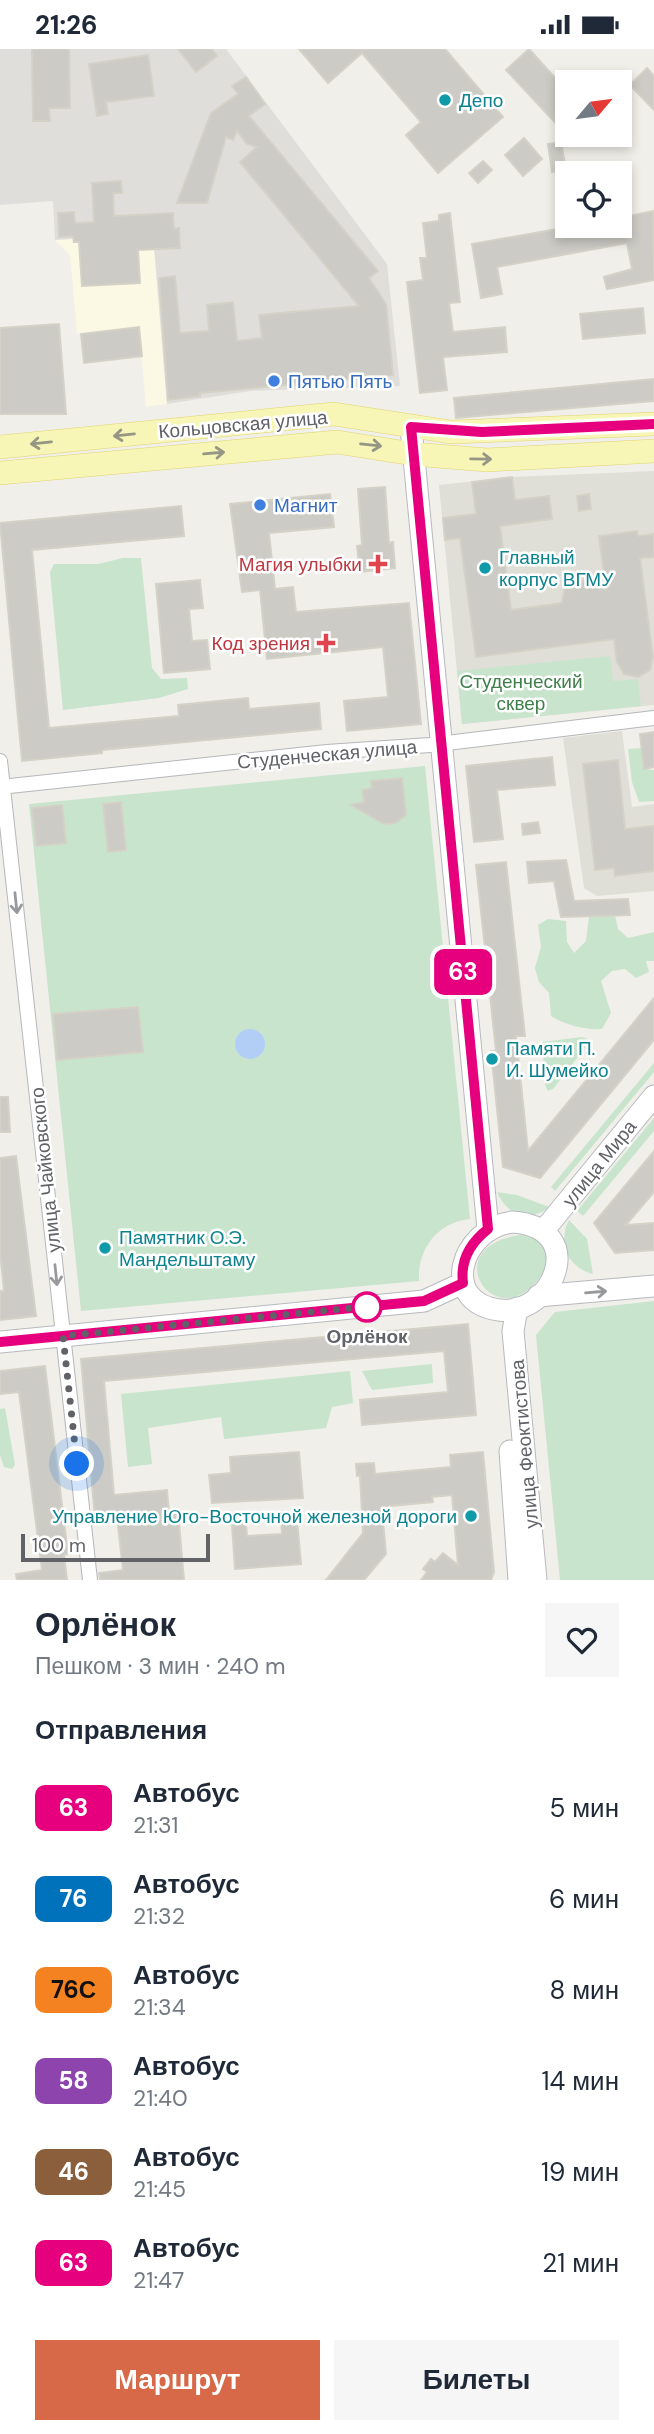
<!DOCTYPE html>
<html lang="ru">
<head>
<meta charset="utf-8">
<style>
	body { margin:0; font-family:"DM Sans",sans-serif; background:#f6f6f7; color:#1f2937; height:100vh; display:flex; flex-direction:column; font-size:26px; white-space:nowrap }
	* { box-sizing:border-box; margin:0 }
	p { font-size:23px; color:#747a83 }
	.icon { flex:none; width:38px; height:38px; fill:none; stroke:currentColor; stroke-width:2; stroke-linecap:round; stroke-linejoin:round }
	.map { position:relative; height:1531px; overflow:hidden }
	.panel { display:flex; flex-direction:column; background:#fff; flex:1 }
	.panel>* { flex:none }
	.badge { padding:0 14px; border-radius:10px; font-size:24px; line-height:46px }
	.needle { width:46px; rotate:61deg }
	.controls { position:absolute; left:555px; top:21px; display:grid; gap:14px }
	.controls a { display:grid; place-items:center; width:77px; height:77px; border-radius:0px; background:#fff; box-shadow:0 4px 10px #0003; font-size:35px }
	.scale { position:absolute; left:21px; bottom:18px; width:189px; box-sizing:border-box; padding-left:7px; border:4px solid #606267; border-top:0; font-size:19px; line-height:24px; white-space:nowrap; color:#606267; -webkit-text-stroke:5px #fff; paint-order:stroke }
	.you { position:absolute; width:35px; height:35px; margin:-18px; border:5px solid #fff; border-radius:50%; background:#1a73e8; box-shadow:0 0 0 10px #1a73e833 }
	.map>.badge { position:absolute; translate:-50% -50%; box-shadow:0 0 0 4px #fff }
	h2 { padding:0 35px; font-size:26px; line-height:63px }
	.round { display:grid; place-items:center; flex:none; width:74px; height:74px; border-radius:0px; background:#f6f6f7 }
	.headline { display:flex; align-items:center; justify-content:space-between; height:119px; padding:0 35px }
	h1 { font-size:33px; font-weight:600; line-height:52px }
	.action { display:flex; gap:14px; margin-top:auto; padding:14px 35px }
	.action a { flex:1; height:80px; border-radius:0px; background:#d76948; color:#fff; font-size:28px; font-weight:600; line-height:80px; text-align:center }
	.action a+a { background:#f6f6f7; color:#1f2937 }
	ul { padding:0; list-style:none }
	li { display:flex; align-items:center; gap:21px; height:91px; padding:0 35px }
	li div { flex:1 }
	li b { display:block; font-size:26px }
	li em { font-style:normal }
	li .badge { min-width:77px; font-weight:700; text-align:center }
	.status { display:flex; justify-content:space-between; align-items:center; height:49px; padding:0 35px; background:#fff; direction:ltr }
	.status svg { height:19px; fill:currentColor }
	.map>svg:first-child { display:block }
	.commercial { fill:#fbf9e3 }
	.industrial { fill:#dfdedb }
	.education { fill:#e0dfd7 }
	.green { fill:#c8e4cd }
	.water { fill:#b3cef6 }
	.building { fill:#cccbc5; stroke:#d4d2c7; stroke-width:2 }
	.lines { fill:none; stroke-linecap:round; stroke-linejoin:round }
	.street-casing { stroke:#b5b7bb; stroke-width:16 }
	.secondary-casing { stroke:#b7b9be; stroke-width:23 }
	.primary-casing { stroke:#e3d46f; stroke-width:24 }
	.street { stroke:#fff; stroke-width:14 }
	.secondary { stroke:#fff; stroke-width:21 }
	.primary { stroke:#f7f6b7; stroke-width:23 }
	.oneway { stroke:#959683 }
	.oneway2 { stroke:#98999c }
	.line-casing { stroke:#fff; stroke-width:16 }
	.line { stroke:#e6007e; stroke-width:10 }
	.walk { stroke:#606267; stroke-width:7; stroke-dasharray:0 12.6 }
	.culture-dot { fill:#0f9aa8; stroke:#fff; stroke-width:2.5 }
	.shop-dot { fill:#3f7fe0; stroke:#fff; stroke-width:2.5 }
	.health-dot { fill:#e0444e; stroke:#fff; stroke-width:2.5 }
	.stop-dot { fill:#fff; stroke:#e6007e; stroke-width:3.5 }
	.labels { text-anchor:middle; stroke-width:5; stroke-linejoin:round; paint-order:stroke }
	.culture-label { font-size:19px; fill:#0d838f; stroke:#fff; text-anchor:start }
	.shop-label { font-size:19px; fill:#366cbe; stroke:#fff; text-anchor:start }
	.street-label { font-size:19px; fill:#606267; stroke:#fff }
	.health-label { font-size:19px; fill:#be3a42; stroke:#fff; text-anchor:end }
	.park-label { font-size:19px; fill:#3f7f4b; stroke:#fff }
	.stop-label { font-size:19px; font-weight:bold; fill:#606267; stroke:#fff }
</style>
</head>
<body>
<div class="status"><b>21:26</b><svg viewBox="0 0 49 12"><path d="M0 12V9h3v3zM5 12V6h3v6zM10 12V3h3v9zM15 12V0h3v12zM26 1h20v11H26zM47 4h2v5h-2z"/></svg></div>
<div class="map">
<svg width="654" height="1531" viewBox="0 0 654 1531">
	<rect width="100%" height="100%" fill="#f0efe9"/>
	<polygon class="commercial" points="153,185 167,355 146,358 139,278 77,284 70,206 55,191"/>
	<polygon class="industrial" points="0,0 226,0 387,215 400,337 250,342 167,355 153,185 55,191 53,152 0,156"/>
	<g class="education">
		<polygon points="654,422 654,656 462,675 439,436 512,428"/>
		<polygon points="622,682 632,758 654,755 654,842 597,847 584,839 563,689"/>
	</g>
	<g class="green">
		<polygon points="123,509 141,509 152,619 161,630 187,629 188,640 159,649 63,661 50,523 54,515 98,515"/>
		<polygon points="610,607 613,632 638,630 641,657 462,675 457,622"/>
		<polygon points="642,699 644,720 654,721 654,752 639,753 632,733 628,700"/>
		<path d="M425,717l45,453c-32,3 -53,30 -51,62l-338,30 -52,-507z"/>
		<path d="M615,866l3,14 10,9 26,-6v29h-8l3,11 -13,6 -11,-9 -13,2 -11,10 10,32 -9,16c-16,1 -37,-4 -51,-13l-2,-23 -10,-11 -4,-14 6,-21 -3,-22 10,-6 18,2 1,21 7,11 12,-12 3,-25z"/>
		<polygon points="582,988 591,991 553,1040 548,1042 545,1036 542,993"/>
		<polygon points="654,1014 654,1023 555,1142 551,1138"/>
		<polygon points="654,1069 654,1082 583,1167 577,1162"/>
		<path d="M497,1143l20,3 32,12c-19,16 -43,8 -52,-15z"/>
		<path d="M569,1171l18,19 6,35c-25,-6 -36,-31 -24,-54z"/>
		<path d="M521,1186l19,5 9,22c-44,90 -121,-15 -28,-27z"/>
		<polygon points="654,1252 654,1531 560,1531 536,1286 555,1263"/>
		<polygon points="432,1315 433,1334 372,1341 362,1322"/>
		<polygon points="350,1322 353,1354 332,1358 326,1379 224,1390 221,1368 148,1379 152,1415 128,1418 121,1345"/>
		<polygon points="5,1359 15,1416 12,1420 4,1418 0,1406 0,1360"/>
	</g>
	<circle class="water" cx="250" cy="995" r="15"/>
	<g class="building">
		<polygon points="32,0 69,0 70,59 49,59 50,72 33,72"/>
		<polygon points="178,0 212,0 217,7 196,23"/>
		<polygon points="299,0 445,0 503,68 438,124 406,86 421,73 362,4 328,34"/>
		<polygon points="529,0 567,42 567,76 562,81 506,21"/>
		<polygon points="148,6 154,47 106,53 108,65 97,67 89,15"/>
		<polygon points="647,19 654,27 654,61 630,36"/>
		<polygon points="246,28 265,55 249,67 378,222 369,229 386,255 393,326 200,344 200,347 168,351 159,229 175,227 180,284 209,282 207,256 233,253 237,292 262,289 259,266 359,257 240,113 257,98 247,95 237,82 233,91 226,88 207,154 177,154 211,64 238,45 232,37"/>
		<polygon points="524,89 542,110 523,127 505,106"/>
		<polygon points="561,93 566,121 552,123 548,95"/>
		<polygon points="483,112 492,121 478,134 469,124"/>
		<polygon points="121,132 122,144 113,144 114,167 173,164 174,180 179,179 180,199 138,201 140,234 82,237 79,193 74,193 73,187 59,188 58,164 74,163 75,174 94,173 92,134"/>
		<polygon points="653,162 654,231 607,240 604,228 632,220 627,194 497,218 502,245 481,249 472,195 574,177 620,177 620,169"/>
		<polygon points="450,164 460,253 449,254 453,283 505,278 507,303 443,308 447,341 420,344 407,233 423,231 420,209 427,209 423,174 439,172 439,166"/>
		<polygon points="643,259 645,284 583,290 580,265"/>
		<polygon points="59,275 66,365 0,365 0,279"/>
		<polygon points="139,278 142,307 84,314 81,285"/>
		<polygon points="654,330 654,352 456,369 454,349"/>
		<polygon points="512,428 515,451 549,447 552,470 500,477 511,561 562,554 565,537 577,529 606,541 599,487 637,482 638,487 654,485 654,508 640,509 653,608 650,621 638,628 624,625 617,613 614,590 476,608 460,489 445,491 443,469 476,465 472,433"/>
		<polygon points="385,438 389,494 393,493 395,519 360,523 357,497 362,496 358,440"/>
		<polygon points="330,445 334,478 269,484 275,540 293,538 296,563 409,554 421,675 347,682 344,652 388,648 383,598 267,610 260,541 242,543 230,455"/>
		<polygon points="589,445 591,460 579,462 577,447"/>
		<polygon points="181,457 184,487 32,501 49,679 179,667 178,656 248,649 249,660 319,654 321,680 102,701 102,704 22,712 0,474"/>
		<polygon points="200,531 203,559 189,560 192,592 207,591 210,620 164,624 156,535"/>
		<polygon points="654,683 654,718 644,720 640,685"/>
		<polygon points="552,708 555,736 497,741 503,790 474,793 466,717"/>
		<polygon points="618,711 625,780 654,777 654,822 615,827 614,819 595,821 583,715"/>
		<polygon points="402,729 406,766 395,774 384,775 351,756 364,753 362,741 372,739 371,732"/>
		<polygon points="121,753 126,801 108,803 103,755"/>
		<polygon points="62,756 66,794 36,797 32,759"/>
		<polygon points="538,773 540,784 523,786 522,775"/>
		<polygon points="566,811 574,852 628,850 630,866 561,868 554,832 529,834 527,813"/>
		<polygon points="506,813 525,987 516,987 528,1102 654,949 654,991 540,1129 503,1118 491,1002 496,1002 476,816"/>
		<polygon points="138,958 143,1003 57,1011 53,965"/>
		<polygon points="0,1048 8,1048 10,1083 0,1083"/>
		<polygon points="654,1102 654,1143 626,1176 654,1174 654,1201 615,1204 594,1174"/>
		<polygon points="16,1107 36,1267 0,1271 0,1242 4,1242 0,1203 0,1109"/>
		<polygon points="468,1275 476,1366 362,1376 360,1351 448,1343 444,1302 104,1332 114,1446 167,1441 169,1464 178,1463 184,1531 100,1531 99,1524 123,1521 117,1468 95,1470 81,1310"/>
		<polygon points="45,1317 68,1505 64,1506 67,1531 17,1531 16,1525 42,1521 19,1343 0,1345 0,1322"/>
		<polygon points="299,1403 303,1449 212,1454 209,1426 231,1424 230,1408"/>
		<polygon points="483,1403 494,1523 491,1531 421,1531 427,1523 423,1520 431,1510 435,1513 443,1504 458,1516 452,1446 432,1448 433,1453 390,1457 391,1471 383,1472 386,1505 364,1531 326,1531 363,1484 360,1426 357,1427 356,1415 374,1414 375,1425 451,1418 450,1406"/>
		<polygon points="297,1471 301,1515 235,1520 232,1476 246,1475 247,1487 282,1485 281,1472"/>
	</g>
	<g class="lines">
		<g class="street-casing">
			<g id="street">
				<polyline points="0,712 90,1531"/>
				<polyline points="0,738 327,703 430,696 654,669"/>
			</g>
		</g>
		<g class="secondary-casing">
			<g id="secondary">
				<polyline points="411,378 488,1180"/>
				<path d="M512,1173c78,5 42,95 -13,88 -60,-8 -39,-81 13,-88z"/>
				<polyline points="544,1181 654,1047"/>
				<polyline points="538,1247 654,1237"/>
				<polyline points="517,1259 513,1282 536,1531"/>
				<polyline points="0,1293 424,1252 463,1234"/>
				<polyline points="510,1402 519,1531"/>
			</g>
		</g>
		<g class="primary-casing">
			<g id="primary">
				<polyline points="0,398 334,365 451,383 654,375"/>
				<polyline points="0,424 337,393 413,405 487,411 654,402"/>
			</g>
		</g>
		<use href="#street" class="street"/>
		<use href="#secondary" class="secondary"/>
		<use href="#primary" class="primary"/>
	</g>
	<defs><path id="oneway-shaft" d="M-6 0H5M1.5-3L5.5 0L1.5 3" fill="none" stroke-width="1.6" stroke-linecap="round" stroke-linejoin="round" transform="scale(1.75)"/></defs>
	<g class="oneway">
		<use href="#oneway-shaft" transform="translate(124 386) rotate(174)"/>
		<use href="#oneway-shaft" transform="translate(41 394) rotate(174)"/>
		<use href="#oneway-shaft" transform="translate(371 396) rotate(6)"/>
		<use href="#oneway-shaft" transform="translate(214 404) rotate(-5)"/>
		<use href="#oneway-shaft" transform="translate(481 410) rotate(1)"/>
	</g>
	<g class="oneway2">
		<use href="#oneway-shaft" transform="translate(16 854) rotate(84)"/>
		<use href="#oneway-shaft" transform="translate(56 1226) rotate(84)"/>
		<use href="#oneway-shaft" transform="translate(596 1243) rotate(-5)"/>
	</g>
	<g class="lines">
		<g class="line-casing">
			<path id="line" d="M0,1293l424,-41 39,-18c-3,-23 7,-40 25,-54l-77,-802 71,5 172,-8"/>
		</g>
		<use href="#line" class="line"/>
		<polyline class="walk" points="77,1415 63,1287 373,1257 367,1258"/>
	</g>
	<g class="culture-dot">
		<circle cx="445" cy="51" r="7"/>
		<circle cx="485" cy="519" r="7"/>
		<circle cx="492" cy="1010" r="7"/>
		<circle cx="105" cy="1199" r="7"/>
		<circle cx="471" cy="1467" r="7"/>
	</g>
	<g class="shop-dot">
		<circle cx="274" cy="332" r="7"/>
		<circle cx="260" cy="456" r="7"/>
	</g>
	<g class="health-dot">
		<path d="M374.5 504.5h7v7h7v7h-7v7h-7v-7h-7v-7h7z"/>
		<path d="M322.5 583.5h7v7h7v7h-7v7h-7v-7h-7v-7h7z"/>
	</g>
	<circle class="stop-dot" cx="367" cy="1258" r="14"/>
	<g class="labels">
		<g class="culture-label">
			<text x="459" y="58">Депо</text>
			<text x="499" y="515">Главный<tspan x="499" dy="22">корпус ВГМУ</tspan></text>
			<text x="506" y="1006">Памяти П.<tspan x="506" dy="22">И. Шумейко</tspan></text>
			<text x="119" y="1195">Памятник О.Э.<tspan x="119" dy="22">Мандельштаму</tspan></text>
			<text x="457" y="1474" text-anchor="end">Управление Юго-Восточной железной дороги</text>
		</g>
		<g class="shop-label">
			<text x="288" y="339">Пятью Пять</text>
			<text x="274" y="463">Магнит</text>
		</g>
		<g class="street-label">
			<text transform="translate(243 375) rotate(-5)" y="7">Кольцовская улица</text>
			<text transform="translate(327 705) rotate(-5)" y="7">Студенческая улица</text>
			<text transform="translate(599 1114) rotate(-51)" y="7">улица Мира</text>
			<text transform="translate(45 1121) rotate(-96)" y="7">улица Чайковского</text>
			<text transform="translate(524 1395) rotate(-95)" y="7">улица Феоктистова</text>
		</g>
		<g class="health-label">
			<text x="362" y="522">Магия улыбки</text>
			<text x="310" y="601">Код зрения</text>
		</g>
		<g class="park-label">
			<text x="521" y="639">Студенческий<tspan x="521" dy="22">сквер</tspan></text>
		</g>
		<g class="stop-label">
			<text x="367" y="1294">Орлёнок</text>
		</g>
	</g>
</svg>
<div class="controls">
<a><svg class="needle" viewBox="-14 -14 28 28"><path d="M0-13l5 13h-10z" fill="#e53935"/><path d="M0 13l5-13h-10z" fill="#747a83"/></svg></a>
<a><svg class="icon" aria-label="locate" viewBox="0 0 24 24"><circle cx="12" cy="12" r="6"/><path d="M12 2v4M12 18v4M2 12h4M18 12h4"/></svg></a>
</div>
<div class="scale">100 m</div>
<div class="you" style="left:77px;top:1415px"></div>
<b class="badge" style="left:463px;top:923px;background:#e6007e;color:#fff">63</b>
</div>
<section class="panel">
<div class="headline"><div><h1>Орлёнок</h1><p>Пешком · 3 мин · 240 m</p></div><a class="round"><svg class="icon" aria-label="heart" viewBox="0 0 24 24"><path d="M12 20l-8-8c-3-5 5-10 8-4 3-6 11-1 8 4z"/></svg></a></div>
<h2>Отправления</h2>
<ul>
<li><span class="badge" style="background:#e6007e;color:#fff">63</span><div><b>Автобус</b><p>21:31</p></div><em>5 мин</em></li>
<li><span class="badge" style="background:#0072bc;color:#fff">76</span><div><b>Автобус</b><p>21:32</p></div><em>6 мин</em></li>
<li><span class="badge" style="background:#f58220;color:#111">76С</span><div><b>Автобус</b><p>21:34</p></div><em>8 мин</em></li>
<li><span class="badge" style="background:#8e44ad;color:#fff">58</span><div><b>Автобус</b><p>21:40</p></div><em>14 мин</em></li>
<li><span class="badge" style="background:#8b5e3c;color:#fff">46</span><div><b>Автобус</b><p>21:45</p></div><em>19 мин</em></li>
<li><span class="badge" style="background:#e6007e;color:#fff">63</span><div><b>Автобус</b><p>21:47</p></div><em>21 мин</em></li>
</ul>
<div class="action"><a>Маршрут</a><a>Билеты</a></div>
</section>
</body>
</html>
